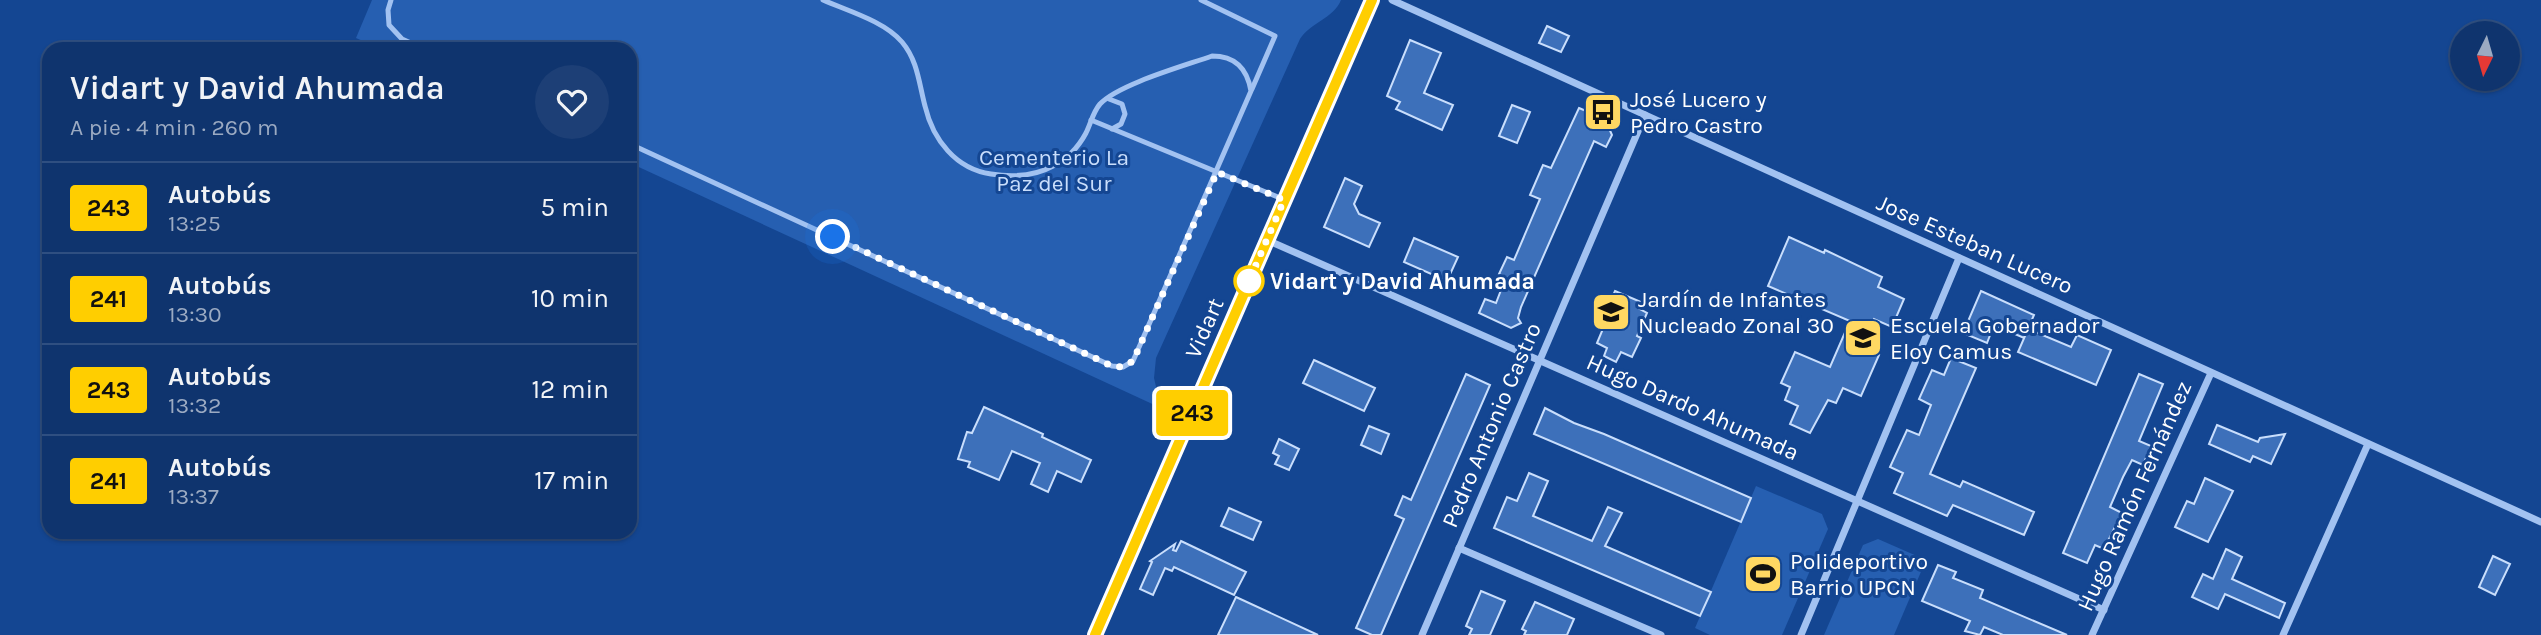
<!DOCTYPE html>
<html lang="es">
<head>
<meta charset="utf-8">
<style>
	body { margin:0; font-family:Karla,sans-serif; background:#1d3f76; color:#f1f3f6; height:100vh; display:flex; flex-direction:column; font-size:26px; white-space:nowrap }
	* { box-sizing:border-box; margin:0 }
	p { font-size:23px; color:#9baac2 }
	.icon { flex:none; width:38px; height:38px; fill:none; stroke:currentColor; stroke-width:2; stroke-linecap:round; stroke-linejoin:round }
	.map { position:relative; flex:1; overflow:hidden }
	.drawer { position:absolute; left:42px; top:42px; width:595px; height:497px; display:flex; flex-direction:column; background:#0f346e; border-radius:21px; box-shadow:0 2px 5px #0004,0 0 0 2px #2f4f81 }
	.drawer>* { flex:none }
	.badge { padding:0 14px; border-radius:5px; font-size:24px; line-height:46px }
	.needle { width:46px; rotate:185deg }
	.buttons { position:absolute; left:2450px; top:21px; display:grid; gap:14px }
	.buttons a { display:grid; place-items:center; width:70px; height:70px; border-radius:50%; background:#0f346e; box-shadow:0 2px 5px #0004,0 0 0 2px #2f4f81; font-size:35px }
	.you { position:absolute; width:35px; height:35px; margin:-18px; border:5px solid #fff; border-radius:50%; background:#1a73e8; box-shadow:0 0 0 10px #1a73e833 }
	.map>.badge { position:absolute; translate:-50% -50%; box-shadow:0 0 0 4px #fff }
	.round { display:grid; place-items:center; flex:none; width:74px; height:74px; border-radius:37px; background:#1d3f76 }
	.summary { display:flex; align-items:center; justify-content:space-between; height:119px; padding:0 28px }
	h1 { font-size:33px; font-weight:600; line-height:52px }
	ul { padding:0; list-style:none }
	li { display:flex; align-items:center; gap:21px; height:91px; padding:0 28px; border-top:2px solid #2f4f81 }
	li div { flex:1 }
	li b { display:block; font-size:26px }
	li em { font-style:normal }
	li .badge { min-width:77px; font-weight:700; text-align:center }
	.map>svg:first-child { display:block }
	.green { fill:#265fb1 }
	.building { fill:#3d70ba; stroke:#c9defc; stroke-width:2 }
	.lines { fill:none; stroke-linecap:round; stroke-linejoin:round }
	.lane { stroke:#a2c2f1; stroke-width:5 }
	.street { stroke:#a2c2f1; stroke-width:7 }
	.secondary { stroke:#d0e1fc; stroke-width:14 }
	.line-casing { stroke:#fff; stroke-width:16 }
	.line { stroke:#ffce00; stroke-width:10 }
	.walk { stroke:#fff; stroke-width:7; stroke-dasharray:0 12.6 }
	.stop-dot { fill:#fff; stroke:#ffce00; stroke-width:3.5 }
	.labels { text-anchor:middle; stroke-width:6; stroke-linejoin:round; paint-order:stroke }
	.poi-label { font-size:23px; fill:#fff; stroke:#144692; text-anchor:start }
	.park-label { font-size:23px; fill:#c9defc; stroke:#144692 }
	.street-label { font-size:23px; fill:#fff; stroke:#144692 }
	.stop-label { font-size:23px; font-weight:bold; fill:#fff; stroke:#144692; text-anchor:start }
</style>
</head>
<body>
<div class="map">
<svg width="2541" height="635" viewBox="0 0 2541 635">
	<rect width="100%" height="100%" fill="#144692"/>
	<g class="green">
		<path d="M372,0h969c-8,19 -30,22 -41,39l-144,319 -2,20 7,30 -531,-245v-114h-249l-25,-11z"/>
		<polygon points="1756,486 1822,514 1828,529 1782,635 1710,635 1695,628"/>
		<polygon points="1878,539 1926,560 1894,635 1824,635 1863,545"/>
	</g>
	<g class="building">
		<polygon points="1547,26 1569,36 1561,52 1539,43"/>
		<polygon points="1410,40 1441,53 1424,93 1453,105 1442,130 1396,109 1400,102 1387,96"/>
		<polygon points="1512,105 1530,112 1517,143 1499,136"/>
		<polygon points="1579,108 1605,119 1612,135 1606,147 1594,141 1521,307 1518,318 1521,323 1511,328 1479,313 1485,299 1496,303 1506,277 1499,274 1507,257 1514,260 1540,199 1530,195 1543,165 1551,168"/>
		<polygon points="1345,178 1362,186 1354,204 1359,214 1380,223 1369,247 1324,227"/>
		<polygon points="1789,237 1824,253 1825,250 1882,277 1878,287 1904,299 1892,327 1874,319 1862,347 1879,355 1861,396 1843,388 1836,403 1828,400 1810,433 1790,424 1798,406 1785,400 1790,387 1781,383 1795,352 1830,367 1850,321 1768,286"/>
		<polygon points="1414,238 1458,257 1447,281 1404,262"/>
		<polygon points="1615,291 1641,302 1638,308 1647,313 1637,336 1641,338 1632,357 1621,352 1616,362 1604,356 1607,348 1597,343 1605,324 1601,322"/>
		<polygon points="1981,291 2034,315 2024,338 1994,325 1987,343 1963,333"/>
		<polygon points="2028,329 2071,347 2077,335 2111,350 2096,385 2018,352"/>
		<polygon points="1951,358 1976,368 1930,474 1960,487 1963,481 2034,512 2024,535 1953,505 1947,516 1894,493 1903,473 1890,467 1907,430 1919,435 1931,405 1919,399 1932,370 1944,375"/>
		<polygon points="1314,360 1375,388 1364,411 1303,383"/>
		<polygon points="1466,374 1490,385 1381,635 1372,635 1356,628 1404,519 1395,515 1403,496 1411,500"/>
		<polygon points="2139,374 2163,384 2139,441 2151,446 2143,465 2132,460 2123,477 2110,507 2122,513 2104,549 2095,545 2087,563 2063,553"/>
		<polygon points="984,407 1043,434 1042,437 1091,460 1081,482 1057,471 1048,492 1031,484 1040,463 1012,451 999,480 968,467 970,462 958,459 967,432 972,433"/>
		<polygon points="1545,408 1574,423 1604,434 1751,498 1741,522 1534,434"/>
		<polygon points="2217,425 2258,442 2260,438 2285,434 2271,464 2253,456 2250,462 2209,444"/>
		<polygon points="1369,426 1389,434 1381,454 1361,445"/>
		<polygon points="1279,439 1299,449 1289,470 1275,464 1279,456 1273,453"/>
		<polygon points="1529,473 1548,481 1533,516 1592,541 1608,507 1622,513 1605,546 1711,592 1700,616 1494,528 1507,497 1517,501"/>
		<polygon points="2205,478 2233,491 2208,542 2175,527 2187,501 2194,504"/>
		<polygon points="1229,508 1261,522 1253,540 1221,526"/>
		<polygon points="1181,541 1246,572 1234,595 1174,567 1172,571 1165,568 1153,595 1140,589 1152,562 1150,561 1175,544 1173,550 1176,551"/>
		<polygon points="2226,549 2242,557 2232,579 2285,603 2279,618 2225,594 2218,609 2192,597 2203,574 2213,579"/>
		<polygon points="2493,556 2510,564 2495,595 2479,587"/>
		<polygon points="1938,565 1956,572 1953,578 1983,590 1980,598 2067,635 2003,635 1984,627 1980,635 1965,631 1970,621 1922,601"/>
		<polygon points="1481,591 1505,601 1490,635 1469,635 1472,629 1466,626"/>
		<polygon points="1236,597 1318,635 1218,635"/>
		<polygon points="1535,602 1574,619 1567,635 1524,635 1526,631 1522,629"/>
	</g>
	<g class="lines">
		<g class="lane">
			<polyline points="391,0 388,10 389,25 402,39 424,49"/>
			<polyline points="1201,0 1275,36 1252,89"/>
			<polyline points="1109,99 1122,104 1125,114 1121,124 1112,129"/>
			<polyline points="1091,120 1285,200"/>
			<path d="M630,144l482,222 11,1 10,-6 118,-270c-4,-23 -16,-35 -39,-35 -28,10 -93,28 -112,48 -7,8 -9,19 -14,29 -7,13 -19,26 -33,33 -18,10 -42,11 -62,8 -35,-5 -58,-34 -66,-68 -6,-22 -7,-45 -23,-64 -18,-21 -54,-31 -79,-42"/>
		</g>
		<g class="street">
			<polyline points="1392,0 2541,522"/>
			<polyline points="1267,240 2104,610"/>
			<polyline points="1459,548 1661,635"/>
			<polyline points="1422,635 1645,115"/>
			<polyline points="1801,635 1959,258"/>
			<polyline points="2092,635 2211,373"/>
			<polyline points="2283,635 2368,444"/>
		</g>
		<polyline class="secondary" points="1095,635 1372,0"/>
	</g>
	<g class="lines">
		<g class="line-casing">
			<polyline id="line" points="1095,635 1372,0"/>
		</g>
		<use href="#line" class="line"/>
		<polyline class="walk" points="833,237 1112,366 1122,367 1133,361 1217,172 1284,200 1249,281"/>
	</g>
	<defs>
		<g id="bus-square" transform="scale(2.0125)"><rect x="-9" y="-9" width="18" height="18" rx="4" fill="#ffd862" stroke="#144692"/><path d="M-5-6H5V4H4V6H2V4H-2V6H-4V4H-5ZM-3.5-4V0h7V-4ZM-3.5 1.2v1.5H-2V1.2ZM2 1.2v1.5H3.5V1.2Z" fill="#111"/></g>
		<g id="school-square" transform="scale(2.0125)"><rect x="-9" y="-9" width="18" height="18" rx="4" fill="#ffd862" stroke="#144692"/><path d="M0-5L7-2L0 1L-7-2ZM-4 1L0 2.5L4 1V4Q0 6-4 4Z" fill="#111"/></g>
		<g id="stadium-square" transform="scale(2.0125)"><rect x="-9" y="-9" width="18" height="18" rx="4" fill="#ffd862" stroke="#144692"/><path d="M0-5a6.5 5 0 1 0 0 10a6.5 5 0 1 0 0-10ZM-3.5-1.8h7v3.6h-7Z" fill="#111"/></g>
	</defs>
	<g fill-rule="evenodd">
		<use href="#bus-square" x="1603" y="112"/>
		<use href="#school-square" x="1611" y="312"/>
		<use href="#school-square" x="1863" y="338"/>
		<use href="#stadium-square" x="1763" y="574"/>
	</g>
	<circle class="stop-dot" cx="1249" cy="281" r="14"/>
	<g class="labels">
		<g class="poi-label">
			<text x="1630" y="107">José Lucero y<tspan x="1630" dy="26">Pedro Castro</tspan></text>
			<text x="1638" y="307">Jardín de Infantes<tspan x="1638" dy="26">Nucleado Zonal 30</tspan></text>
			<text x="1890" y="333">Escuela Gobernador<tspan x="1890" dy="26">Eloy Camus</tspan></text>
			<text x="1790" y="569">Polideportivo<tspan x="1790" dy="26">Barrio UPCN</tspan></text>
		</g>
		<g class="park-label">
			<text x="1054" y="165">Cementerio La<tspan x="1054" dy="26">Paz del Sur</tspan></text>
		</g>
		<g class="street-label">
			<text transform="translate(1975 244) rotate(24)" y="8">Jose Esteban Lucero</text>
			<text transform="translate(1204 328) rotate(-66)" y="8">Vidart</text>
			<text transform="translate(1693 407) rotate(24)" y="8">Hugo Dardo Ahumada</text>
			<text transform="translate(1491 425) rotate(-67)" y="8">Pedro Antonio Castro</text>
			<text transform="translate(2134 496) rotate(-66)" y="8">Hugo Ramón Fernández</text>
		</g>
		<g class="stop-label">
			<text x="1270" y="289">Vidart y David Ahumada</text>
		</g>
	</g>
</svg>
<div class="buttons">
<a><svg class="needle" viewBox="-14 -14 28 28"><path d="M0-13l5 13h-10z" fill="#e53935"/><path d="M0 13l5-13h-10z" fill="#9baac2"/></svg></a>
</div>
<div class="you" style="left:833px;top:237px"></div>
<b class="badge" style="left:1192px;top:413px;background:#ffce00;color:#111">243</b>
<section class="drawer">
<div class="summary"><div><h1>Vidart y David Ahumada</h1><p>A pie · 4 min · 260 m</p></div><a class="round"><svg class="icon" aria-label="heart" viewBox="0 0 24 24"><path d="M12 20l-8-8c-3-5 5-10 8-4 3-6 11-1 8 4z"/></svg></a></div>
<ul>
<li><span class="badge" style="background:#ffce00;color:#111">243</span><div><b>Autobús</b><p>13:25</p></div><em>5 min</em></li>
<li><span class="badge" style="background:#ffce00;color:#111">241</span><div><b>Autobús</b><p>13:30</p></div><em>10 min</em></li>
<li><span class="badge" style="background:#ffce00;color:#111">243</span><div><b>Autobús</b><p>13:32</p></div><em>12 min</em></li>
<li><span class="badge" style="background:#ffce00;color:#111">241</span><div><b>Autobús</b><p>13:37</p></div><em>17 min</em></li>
</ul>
</section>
</div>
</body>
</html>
